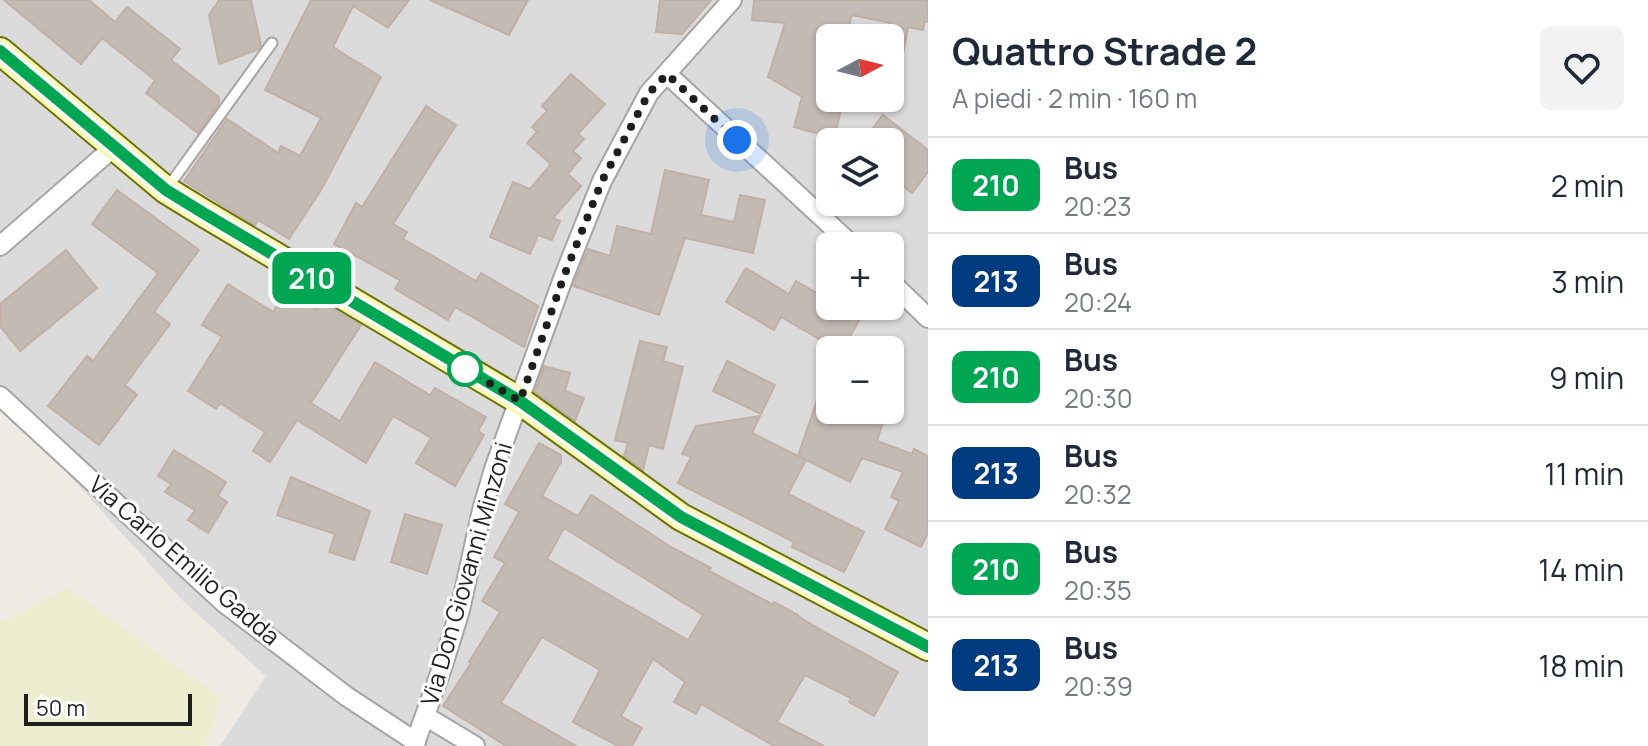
<!DOCTYPE html>
<html lang="it">
<head>
<meta charset="utf-8">
<style>
	body { margin:0; font-family:Manrope,sans-serif; background:#f2f2f3; color:#1f2937; height:100vh; display:flex; flex-direction:column; font-size:30px; white-space:nowrap }
	* { box-sizing:border-box; margin:0 }
	p { font-size:26px; color:#747a83 }
	.icon { flex:none; width:44px; height:44px; fill:none; stroke:currentColor; stroke-width:2; stroke-linecap:round; stroke-linejoin:round }
	.map { position:relative; flex:1; overflow:hidden }
	.side { display:flex; flex-direction:column; background:#fff; width:720px }
	.side>* { flex:none }
	.badge { padding:0 16px; border-radius:12px; font-size:28px; line-height:52px }
	.needle { width:52px; rotate:83deg }
	.fabs { position:absolute; left:816px; top:24px; display:grid; gap:16px }
	.fabs a { display:grid; place-items:center; width:88px; height:88px; border-radius:12px; background:#fff; box-shadow:0 2px 6px #0004; font-size:40px }
	.scale { position:absolute; left:24px; bottom:20px; width:168px; box-sizing:border-box; padding-left:8px; border:4px solid #1e1e1e; border-top:0; font-size:22px; line-height:28px; white-space:nowrap; color:#1e1e1e; -webkit-text-stroke:6px #fff; paint-order:stroke }
	.you { position:absolute; width:40px; height:40px; margin:-20px; border:6px solid #fff; border-radius:50%; background:#1a73e8; box-shadow:0 0 0 12px #1a73e833 }
	.map>.badge { position:absolute; translate:-50% -50%; box-shadow:0 0 0 4px #fff }
	.round { display:grid; place-items:center; flex:none; width:84px; height:84px; border-radius:12px; background:#f2f2f3 }
	.headline { display:flex; align-items:center; justify-content:space-between; height:136px; padding:0 24px }
	h1 { font-size:38px; font-weight:700; line-height:60px }
	ul { padding:0; list-style:none }
	li { display:flex; align-items:center; gap:24px; height:96px; padding:0 24px; border-top:2px solid #e0e1e3 }
	li div { flex:1 }
	li b { display:block; font-size:30px }
	li em { font-style:normal }
	li .badge { min-width:88px; font-weight:700; text-align:center }
	main { display:flex; flex:1; min-height:0 }
	.map>svg:first-child { display:block }
	.residential { fill:#dcdbdb; fill-rule:evenodd }
	.farmland { fill:#ecedcf }
	.building { fill:#c3bab3; stroke:#c0b0a6; stroke-width:2; fill-rule:evenodd }
	.lines { fill:none; stroke-linecap:round; stroke-linejoin:round }
	.lane-casing { stroke:#a5a5a5; stroke-width:13 }
	.street-casing { stroke:#a5a5a5; stroke-width:22 }
	.secondary-casing { stroke:#6c7207; stroke-width:30 }
	.lane { stroke:#fff; stroke-width:9 }
	.street { stroke:#fff; stroke-width:18 }
	.secondary { stroke:#f8f8b8; stroke-width:26 }
	.line-casing { stroke:#fff; stroke-width:18 }
	.line { stroke:#00a651; stroke-width:12 }
	.walk { stroke:#1e1e1e; stroke-width:8; stroke-dasharray:0 14.4 }
	.stop-dot { fill:#fff; stroke:#00a651; stroke-width:4 }
	.labels { text-anchor:middle; stroke-width:6; stroke-linejoin:round; paint-order:stroke }
	.street-label { font-size:24px; fill:#1e1e1e; stroke:#fff }
</style>
</head>
<body>
<main>
<div class="map">
<svg width="928" height="746" viewBox="0 0 928 746">
	<rect width="100%" height="100%" fill="#efeae4"/>
	<path class="residential" d="M0,0h928v746h-708l46,-70 -85,-77 -181,-201zM830,38h60v60h-60zM830,142h60v60h-60zM830,246h60v60h-60zM830,350h60v60h-60z"/>
	<polygon class="farmland" points="69,588 170,662 216,692 218,703 215,722 204,746 0,746 0,621 6,620"/>
	<g class="building">
		<polygon points="4,0 89,0 115,22 127,7 180,49 171,60 219,97 219,103 198,133 146,93 155,80 102,38 81,64"/>
		<polygon points="219,0 251,0 261,45 259,49 219,64 209,15"/>
		<polygon points="311,0 409,0 388,28 353,6 333,47 381,77 321,190 289,239 258,220 255,225 184,181 227,119 278,153 281,146 300,156 321,118 265,90"/>
		<polygon points="430,0 528,0 509,35"/>
		<polygon points="660,0 711,0 682,34 656,32"/>
		<polygon points="754,0 928,0 928,22 925,21 923,30 908,27 899,75 890,74 890,23 852,15 846,38 830,38 830,98 844,98 834,138 794,127 802,97 768,77 785,23 752,20"/>
		<polygon points="571,74 605,104 578,134 584,139 573,151 581,158 568,174 581,186 553,218 560,221 552,240 538,235 530,254 490,237 513,182 530,189 551,164 527,143 537,132 532,127 547,111 542,106"/>
		<polygon points="426,106 456,125 393,224 407,232 403,239 476,281 481,273 538,306 524,347 455,307 448,320 395,289 400,280 334,244 356,203 362,207"/>
		<polygon points="883,115 928,150 928,172 912,193 890,175 890,142 862,142"/>
		<polygon points="665,170 709,180 701,215 734,222 740,195 765,200 753,253 685,238 659,315 573,286 588,249 610,256 617,226 651,234"/>
		<polygon points="117,190 199,250 154,312 170,324 125,385 137,395 99,445 48,406 87,356 93,361 158,273 92,224"/>
		<polygon points="66,250 97,288 20,351 0,326 0,304"/>
		<polygon points="746,268 789,294 796,281 830,301 830,306 838,306 860,319 842,350 838,350 781,317 774,330 726,302"/>
		<polygon points="228,284 273,312 286,291 316,310 321,302 361,325 311,403 340,421 375,362 430,395 435,388 486,417 478,431 484,435 455,486 416,463 431,438 393,416 366,463 297,420 270,462 253,451 265,432 220,403 216,409 188,391 222,337 202,325"/>
		<polygon points="640,341 667,347 663,361 683,367 663,449 649,445 643,470 624,456 628,443 615,440"/>
		<polygon points="727,361 775,385 761,414 713,391"/>
		<polygon points="544,366 570,373 565,391 584,398 575,421 535,392"/>
		<polygon points="827,371 830,371 830,410 867,410 885,416 877,441 912,454 914,449 928,456 928,533 921,547 885,529 899,501 891,497 903,472 862,458 850,482 798,456"/>
		<polygon points="760,416 752,433 806,460 788,494 864,532 844,572 792,547 794,542 678,483 691,457 682,454 696,426"/>
		<path d="M539,443l22,12v7l-19,34 36,20 13,-21 80,52 40,21 -2,3 63,33 2,-2 24,13v1l28,17 72,39 -24,44 -25,-14 2,-4 -46,-23 -28,47 47,24h-50l-73,-42 -5,10 -22,-12 11,-20 -32,-23 -32,57 21,12 -10,18h-14l-45,-24 27,-52 -58,-33 -41,66 75,43h-70l-63,-40 28,-43 -2,-1 31,-50 -18,-11 23,-38 -11,-6 25,-45 -14,-8zM564,528l139,87 -15,25 -141,-81z"/>
		<polygon points="174,450 226,482 218,496 227,502 208,533 188,520 195,510 165,492 171,484 158,476"/>
		<polygon points="291,477 370,511 354,560 329,552 335,534 277,515"/>
		<polygon points="405,514 442,525 427,574 391,562"/>
	</g>
	<g class="lines">
		<g class="lane-casing">
			<polyline id="lane" points="168,187 272,43"/>
		</g>
		<g class="street-casing">
			<g id="street">
				<polyline points="667,74 853,246"/>
				<polyline points="0,246 114,147"/>
				<polyline points="890,281 928,318"/>
				<polyline points="0,396 223,602 346,696 416,742"/>
				<polyline points="425,716 475,746"/>
				<polyline points="414,746 443,665 460,610 482,510 494,469 564,276 602,181 649,93 732,0"/>
			</g>
		</g>
		<g class="secondary-casing">
			<polyline id="secondary" points="0,51 166,190 205,214 520,401 681,517 928,647"/>
		</g>
		<use href="#lane" class="lane"/>
		<use href="#street" class="street"/>
		<use href="#secondary" class="secondary"/>
	</g>
	<g class="lines">
		<g class="line-casing">
			<polyline id="line" points="0,51 166,190 205,214 520,401 681,517 928,647"/>
		</g>
		<use href="#line" class="line"/>
		<polyline class="walk" points="465,369 520,401 564,276 602,181 649,93 667,74 737,140"/>
	</g>
	<circle class="stop-dot" cx="465" cy="369" r="16"/>
	<g class="labels">
		<g class="street-label">
			<text transform="translate(184 561) rotate(41)" y="8">Via Carlo Emilio Gadda</text>
			<text transform="translate(467 574) rotate(-74)" y="8">Via Don Giovanni Minzoni</text>
		</g>
	</g>
</svg>
<div class="fabs">
<a><svg class="needle" viewBox="-14 -14 28 28"><path d="M0-13l5 13h-10z" fill="#e53935"/><path d="M0 13l5-13h-10z" fill="#747a83"/></svg></a>
<a><svg class="icon" aria-label="layers" viewBox="0 0 24 24"><path d="M12 4l9 5-9 5-9-5zM3 14l9 5 9-5"/></svg></a>
<a>+</a>
<a>−</a>
</div>
<div class="scale">50 m</div>
<div class="you" style="left:737px;top:140px"></div>
<b class="badge" style="left:312px;top:278px;background:#00a651;color:#fff">210</b>
</div>
<section class="side">
<div class="headline"><div><h1>Quattro Strade 2</h1><p>A piedi · 2 min · 160 m</p></div><a class="round"><svg class="icon" aria-label="heart" viewBox="0 0 24 24"><path d="M12 20l-8-8c-3-5 5-10 8-4 3-6 11-1 8 4z"/></svg></a></div>
<ul>
<li><span class="badge" style="background:#00a651;color:#fff">210</span><div><b>Bus</b><p>20:23</p></div><em>2 min</em></li>
<li><span class="badge" style="background:#003b80;color:#fff">213</span><div><b>Bus</b><p>20:24</p></div><em>3 min</em></li>
<li><span class="badge" style="background:#00a651;color:#fff">210</span><div><b>Bus</b><p>20:30</p></div><em>9 min</em></li>
<li><span class="badge" style="background:#003b80;color:#fff">213</span><div><b>Bus</b><p>20:32</p></div><em>11 min</em></li>
<li><span class="badge" style="background:#00a651;color:#fff">210</span><div><b>Bus</b><p>20:35</p></div><em>14 min</em></li>
<li><span class="badge" style="background:#003b80;color:#fff">213</span><div><b>Bus</b><p>20:39</p></div><em>18 min</em></li>
</ul>
</section>
</main>
</body>
</html>
